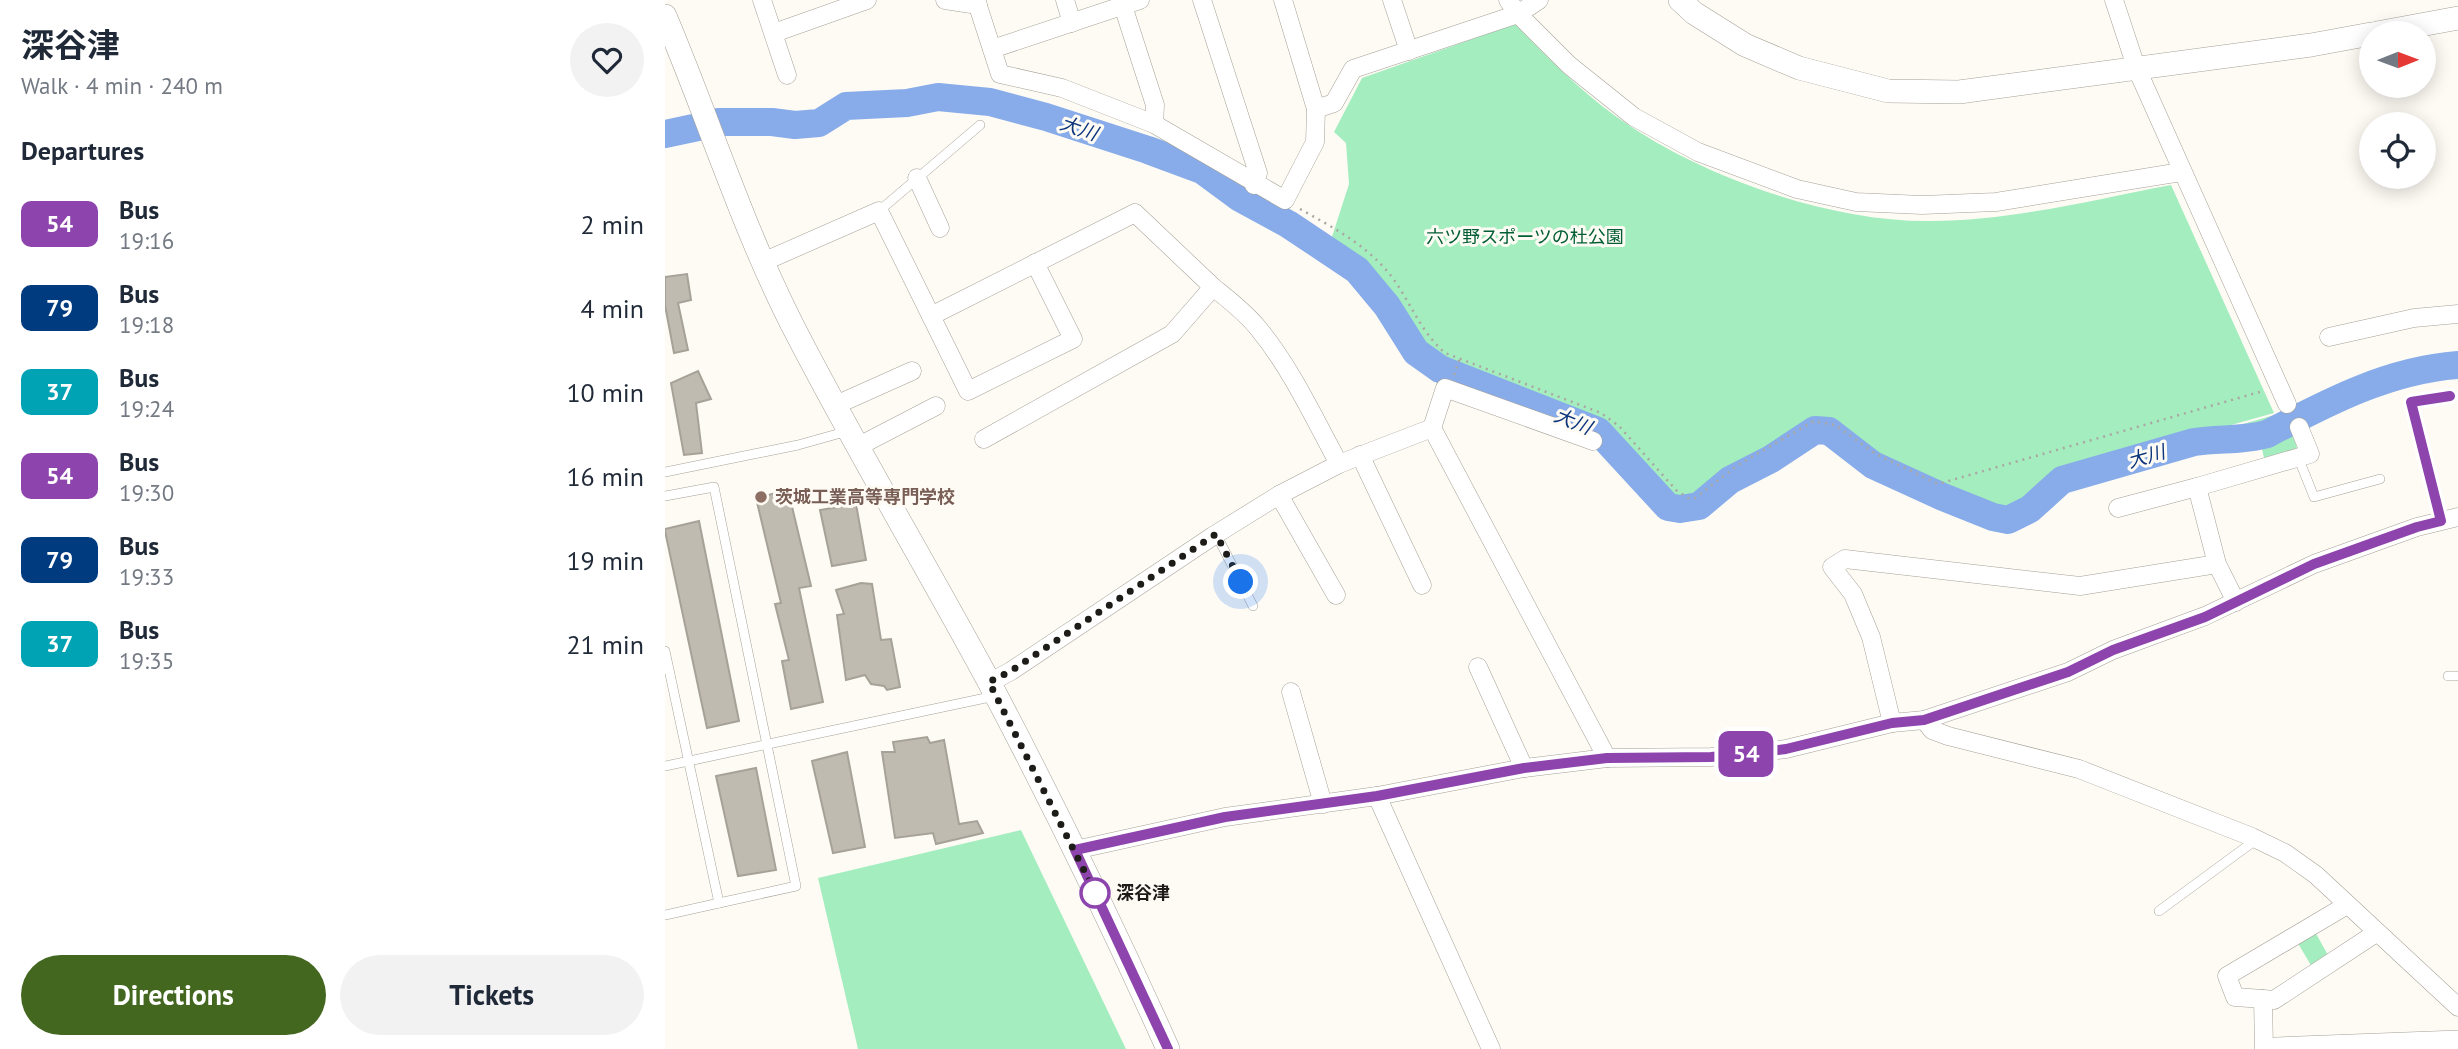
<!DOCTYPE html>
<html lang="en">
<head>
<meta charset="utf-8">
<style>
	body { margin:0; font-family:"PT Sans","Noto Sans JP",sans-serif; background:#f2f2f3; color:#1f2937; height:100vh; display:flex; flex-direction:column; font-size:26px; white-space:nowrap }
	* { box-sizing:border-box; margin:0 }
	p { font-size:23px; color:#747a83 }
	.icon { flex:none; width:38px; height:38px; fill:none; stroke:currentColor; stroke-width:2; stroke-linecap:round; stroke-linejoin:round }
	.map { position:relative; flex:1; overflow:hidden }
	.side { display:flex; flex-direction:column; background:#fff; width:665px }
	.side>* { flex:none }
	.badge { padding:0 14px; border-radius:10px; font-size:24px; line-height:46px }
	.needle { width:46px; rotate:89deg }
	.buttons { position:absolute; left:1694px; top:21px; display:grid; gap:14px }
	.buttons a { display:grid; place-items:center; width:77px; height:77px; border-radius:50%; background:#fff; box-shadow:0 4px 18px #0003; font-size:35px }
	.you { position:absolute; width:35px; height:35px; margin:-18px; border:5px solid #fff; border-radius:50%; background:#1a73e8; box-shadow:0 0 0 10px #1a73e833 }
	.map>.badge { position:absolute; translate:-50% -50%; box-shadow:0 0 0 4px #fff }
	h2 { padding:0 21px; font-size:26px; line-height:63px }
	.round { display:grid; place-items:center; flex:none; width:74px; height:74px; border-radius:37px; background:#f2f2f3 }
	.overview { display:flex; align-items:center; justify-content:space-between; height:119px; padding:0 21px }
	h1 { font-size:33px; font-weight:700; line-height:52px }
	.cta { display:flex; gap:14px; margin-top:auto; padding:14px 21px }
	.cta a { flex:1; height:80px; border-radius:42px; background:#43671f; color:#fff; font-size:28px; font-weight:700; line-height:80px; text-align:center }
	.cta a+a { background:#f2f2f3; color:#1f2937 }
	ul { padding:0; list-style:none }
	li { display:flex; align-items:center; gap:21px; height:84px; padding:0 21px }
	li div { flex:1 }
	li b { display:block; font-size:26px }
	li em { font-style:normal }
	li .badge { min-width:77px; font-weight:700; text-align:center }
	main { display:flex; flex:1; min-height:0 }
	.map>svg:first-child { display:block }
	.green { fill:#a4edbf }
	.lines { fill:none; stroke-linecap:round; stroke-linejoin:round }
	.river { stroke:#88ace9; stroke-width:28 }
	.building { fill:#c0bbb1; stroke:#a6a298; stroke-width:2 }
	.service-casing { stroke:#a6a197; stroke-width:10 }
	.minor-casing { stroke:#a6a197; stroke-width:19 }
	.tertiary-casing { stroke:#a6a197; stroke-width:24 }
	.path { stroke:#aaa7a2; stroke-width:2.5; stroke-dasharray:2 5; stroke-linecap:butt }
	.service { stroke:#fff; stroke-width:9 }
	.minor { stroke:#fff; stroke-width:18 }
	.tertiary { stroke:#fff; stroke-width:23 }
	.line-casing { stroke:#fff; stroke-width:16 }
	.line { stroke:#8e44ad; stroke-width:10 }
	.walk { stroke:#1e1c19; stroke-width:7; stroke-dasharray:0 12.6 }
	.education-dot { fill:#8d6e63; stroke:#fefbf5; stroke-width:2.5 }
	.stop-dot { fill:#fff; stroke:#8e44ad; stroke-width:3.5 }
	.labels { text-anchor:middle; stroke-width:6; stroke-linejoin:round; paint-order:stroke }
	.park-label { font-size:18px; fill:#005d34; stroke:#fefbf5 }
	.education-label { font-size:18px; font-weight:bold; fill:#785e54; stroke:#fefbf5; text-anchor:start }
	.stop-label { font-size:18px; font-weight:bold; fill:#1e1c19; stroke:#fefbf5; text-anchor:start }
	.water-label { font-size:19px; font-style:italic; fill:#0c357c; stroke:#fefbf5 }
</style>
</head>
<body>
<main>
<section class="side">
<div class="overview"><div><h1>深谷津</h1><p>Walk · 4 min · 240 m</p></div><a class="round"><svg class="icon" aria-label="heart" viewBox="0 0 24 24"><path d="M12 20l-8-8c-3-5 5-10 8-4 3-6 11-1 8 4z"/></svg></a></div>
<h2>Departures</h2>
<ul>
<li><span class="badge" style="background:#8e44ad;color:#fff">54</span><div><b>Bus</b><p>19:16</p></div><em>2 min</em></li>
<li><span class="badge" style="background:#003b80;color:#fff">79</span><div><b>Bus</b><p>19:18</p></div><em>4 min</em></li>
<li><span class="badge" style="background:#00a3b4;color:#fff">37</span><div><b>Bus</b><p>19:24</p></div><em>10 min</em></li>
<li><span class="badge" style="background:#8e44ad;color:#fff">54</span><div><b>Bus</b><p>19:30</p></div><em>16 min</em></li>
<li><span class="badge" style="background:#003b80;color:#fff">79</span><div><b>Bus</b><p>19:33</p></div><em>19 min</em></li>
<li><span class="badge" style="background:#00a3b4;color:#fff">37</span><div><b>Bus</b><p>19:35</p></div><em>21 min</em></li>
</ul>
<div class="cta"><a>Directions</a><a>Tickets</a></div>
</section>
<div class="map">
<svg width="1793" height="1049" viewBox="0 0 1793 1049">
	<rect width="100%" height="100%" fill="#fefbf5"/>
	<g class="green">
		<path d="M850,24c36,37 72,74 115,102 81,54 203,96 300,95 81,0 162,-21 241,-36l103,228 -214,60 -43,37 -15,4 -65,-24 -50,-23 -50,-36 -17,-6 -12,3 -35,24 -39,21 -38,31 -14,3 -12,-4 -70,-75 -157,-61 -24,-18 -30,-45 -31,-36 -29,-22 20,-62 -3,-41 -12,-11 28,-54z"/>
		<polygon points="1620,412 1632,448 1599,458 1593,431 1578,424"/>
		<polygon points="356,830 461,1049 193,1049 153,878"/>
		<polygon points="1649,930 1664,957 1647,967 1631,940"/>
	</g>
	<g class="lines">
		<g class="river">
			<path d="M53,122h54l23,3 24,-2 27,-17 61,-3 31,-6 52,5 56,15 102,33 54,20 38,28 48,26 69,46 30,36 29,46 24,17 158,62 70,76 12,2 19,-3 31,-26 41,-21 44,-29 14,1 44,34 70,32 50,20 15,3 22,-11 32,-29 132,-38c24,-4 50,-1 73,-8 61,-32 122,-64 191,-69"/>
			<polyline points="0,134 33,127"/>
		</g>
	</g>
	<g class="building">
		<polygon points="22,274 26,300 13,303 23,350 9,353 0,305 0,277"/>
		<polygon points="33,371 46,399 31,403 37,453 19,455 6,383"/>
		<polygon points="123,490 146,586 134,588 158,702 126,709 117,661 124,660 110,604 116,603 91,498"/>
		<polygon points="191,504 201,560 167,566 155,510"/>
		<polygon points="34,521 74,721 42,728 0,531 0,529"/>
		<polygon points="196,583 207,584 216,640 226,639 235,687 222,690 219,686 206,684 200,675 181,680 172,615 179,614 171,590"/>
		<polygon points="262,737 265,743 279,740 294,824 312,821 318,833 271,844 268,833 230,838 217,752 230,752 228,742"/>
		<polygon points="182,752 200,847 168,853 147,761"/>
		<polygon points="91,768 111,870 73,876 51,776"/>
	</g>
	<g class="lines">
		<g class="service-casing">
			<g id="service">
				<polyline points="214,211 315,125"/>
				<polyline points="1633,457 1649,497 1715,479"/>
				<polyline points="0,472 133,445 183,431"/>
				<polyline points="0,496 49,487 131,886 54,903"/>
				<polyline points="1776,521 1746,402 1785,395"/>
				<polyline points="551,534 588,606"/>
				<polyline points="0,651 54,903 0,915"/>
				<polyline points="1783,676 1793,676"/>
				<polyline points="0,766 330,696"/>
				<polyline points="1494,911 1592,839"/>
			</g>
		</g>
		<g class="minor-casing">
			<g id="minor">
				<polyline points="97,0 122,75"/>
				<polyline points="280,0 313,5"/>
				<polyline points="311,0 335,74 397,88 489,124 620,200 650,142 651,109 618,0"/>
				<polyline points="400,0 407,23"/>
				<polyline points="537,0 593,173 589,185"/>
				<polyline points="727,0 744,51"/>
				<polyline points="843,0 853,14 904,65 969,117 1033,152 1132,189 1191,202 1257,205 1331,202 1516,172"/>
				<polyline points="1449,0 1471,67 1622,404"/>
				<polyline points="458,6 490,105 489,124"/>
				<polyline points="109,33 202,0"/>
				<polyline points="327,49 475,0"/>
				<polyline points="651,109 669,103 688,69 853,14 874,0"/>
				<polyline points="252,178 275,228"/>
				<polyline points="98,262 214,211 266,316 470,213 548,287"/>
				<polyline points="266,316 303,391 408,339 370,263"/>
				<polyline points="1664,337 1749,318 1793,314"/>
				<polyline points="171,405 247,371"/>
				<polyline points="767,428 780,388 928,441"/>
				<path d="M319,439l188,-105 41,-47c16,13 32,25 45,41 33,40 56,90 81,136"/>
				<polyline points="194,446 271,406"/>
				<polyline points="695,455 757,585"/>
				<polyline points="614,495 671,595"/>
				<polyline points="1453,508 1532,487"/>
				<polyline points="1571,602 1552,564 1532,487 1645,454 1634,427"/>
				<polyline points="813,667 859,768"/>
				<polyline points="324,683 346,671 548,536 614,495 674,464 767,428 942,758"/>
				<polyline points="626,692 658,804"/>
				<polyline points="1259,720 1267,730 1283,736 1414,769 1587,837 1620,853 1651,875 1793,1007"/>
				<polyline points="1227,723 1206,637 1188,594 1167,567 1180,559 1415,586 1552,564"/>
				<polyline points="712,796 826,1049"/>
				<polyline points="410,850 560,817 712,796 859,768 942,758 1046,757 1088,753 1121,749 1227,723 1259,720 1403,672 1448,650 1540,616 1649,564 1752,527 1793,517"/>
				<polyline points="1598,999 1609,1000 1711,933"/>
				<polyline points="1599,1049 1598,999 1570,997 1562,976 1682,905"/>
			</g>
		</g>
		<g class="tertiary-casing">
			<g id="tertiary">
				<polyline points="1015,0 1029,13 1080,45 1134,68 1223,91 1294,92 1646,45 1706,34"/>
				<path d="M0,16c45,106 79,217 133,320 60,116 128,229 190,344 64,121 124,244 180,369"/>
				<polyline points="1712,33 1793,18"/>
				<polyline points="1611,1049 1793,1042"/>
			</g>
		</g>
		<g class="path">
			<path d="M635,209c34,19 67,36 92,68 19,26 28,54 53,76l156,60 18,13 57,64 12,8h7l43,-33 76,-44 21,4 41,29 62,30 325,-93"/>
			<polyline points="789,375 795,358"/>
		</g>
		<use href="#service" class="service"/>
		<use href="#minor" class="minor"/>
		<use href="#tertiary" class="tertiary"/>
	</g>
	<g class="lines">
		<g class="line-casing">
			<polyline id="line" points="503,1049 410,850 560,817 712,796 859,768 942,758 1046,757 1088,753 1121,749 1227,723 1259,720 1403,672 1448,650 1540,617 1649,564 1752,527 1776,521 1746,402 1785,396"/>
		</g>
		<use href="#line" class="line"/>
		<polyline class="walk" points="430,893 433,898 324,682 346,671 551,534 576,582"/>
	</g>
	<circle class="education-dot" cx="96" cy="497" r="7"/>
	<circle class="stop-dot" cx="430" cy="893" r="14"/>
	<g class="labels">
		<g class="park-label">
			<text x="860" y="243">六ツ野スポーツの杜公園</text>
		</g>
		<g class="education-label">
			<text x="110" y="503">茨城工業高等専門学校</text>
		</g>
		<g class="stop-label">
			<text x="451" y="899">深谷津</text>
		</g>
		<g class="water-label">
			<text transform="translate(414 128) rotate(19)" y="7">大川</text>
			<text transform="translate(908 421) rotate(22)" y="7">大川</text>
			<text transform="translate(1481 456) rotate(-16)" y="7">大川</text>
		</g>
	</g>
</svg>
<div class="buttons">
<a><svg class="needle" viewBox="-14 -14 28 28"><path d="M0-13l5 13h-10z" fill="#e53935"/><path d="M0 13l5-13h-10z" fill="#747a83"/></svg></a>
<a><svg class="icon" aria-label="locate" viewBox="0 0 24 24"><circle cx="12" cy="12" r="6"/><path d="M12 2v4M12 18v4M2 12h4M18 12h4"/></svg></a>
</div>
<div class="you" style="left:576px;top:582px"></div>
<b class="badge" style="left:1081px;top:754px;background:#8e44ad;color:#fff">54</b>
</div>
</main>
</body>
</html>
